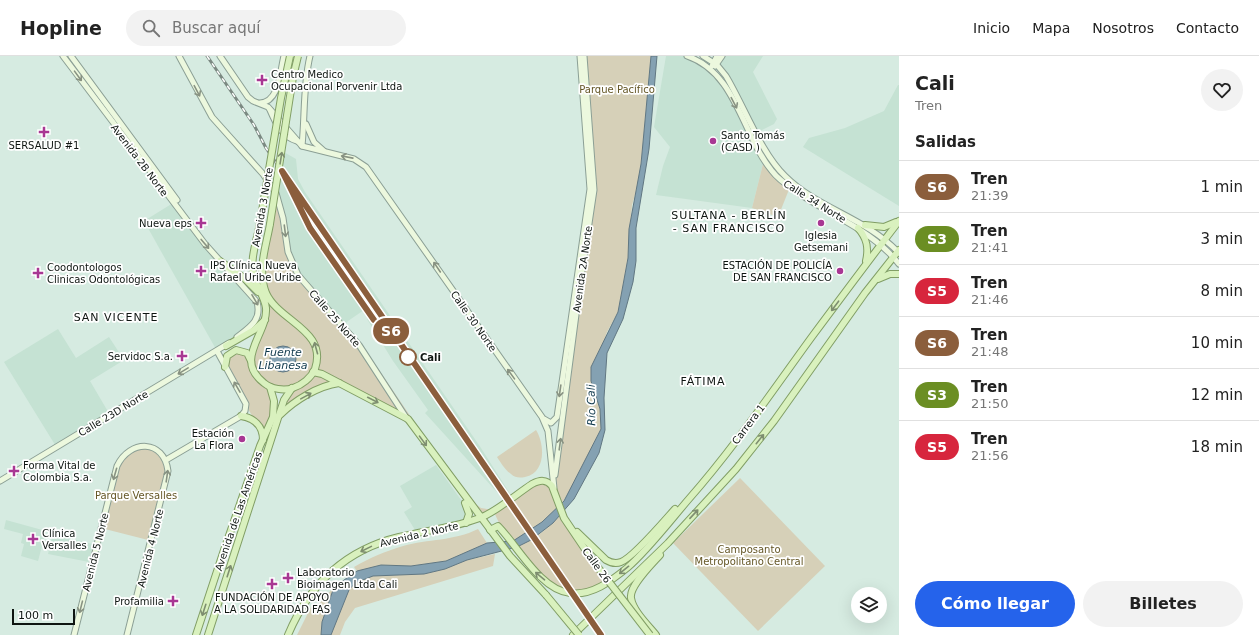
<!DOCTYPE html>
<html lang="es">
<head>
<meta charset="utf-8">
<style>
	body { margin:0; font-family:"DejaVu Sans",sans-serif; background:#f2f2f2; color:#222; height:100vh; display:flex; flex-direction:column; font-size:15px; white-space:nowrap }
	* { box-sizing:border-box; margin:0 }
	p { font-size:13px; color:#767676 }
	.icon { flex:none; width:22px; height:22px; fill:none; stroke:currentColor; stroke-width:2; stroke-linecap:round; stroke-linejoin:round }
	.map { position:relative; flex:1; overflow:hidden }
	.drawer { display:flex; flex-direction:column; background:#fff; width:360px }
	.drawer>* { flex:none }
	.badge { padding:0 8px; border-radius:13px; font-size:14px; line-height:26px }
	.tools { position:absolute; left:851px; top:531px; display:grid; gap:8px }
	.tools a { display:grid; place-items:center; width:36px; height:36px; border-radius:50%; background:#fff; box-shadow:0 4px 16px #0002; font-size:20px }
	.scale { position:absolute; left:12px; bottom:10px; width:63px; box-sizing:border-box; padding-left:4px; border:2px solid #0e1511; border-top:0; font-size:11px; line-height:14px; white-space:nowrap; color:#0e1511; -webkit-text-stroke:3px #fff; paint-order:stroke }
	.map>.badge { position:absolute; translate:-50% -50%; box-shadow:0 0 0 2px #fff }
	h2 { padding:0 16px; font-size:15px; line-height:36px }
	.round { display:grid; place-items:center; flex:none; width:42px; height:42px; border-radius:21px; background:#f2f2f2 }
	.overview { display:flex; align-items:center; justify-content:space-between; height:68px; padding:0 16px }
	h1 { font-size:19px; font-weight:700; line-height:30px }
	.button { display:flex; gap:8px; margin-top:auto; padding:8px 16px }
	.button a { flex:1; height:46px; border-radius:24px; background:#2563eb; color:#fff; font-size:16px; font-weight:700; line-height:46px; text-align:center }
	.button a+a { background:#f2f2f2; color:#222 }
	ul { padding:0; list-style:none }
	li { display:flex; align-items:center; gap:12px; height:52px; padding:0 16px; border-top:1px solid #e0e0e0 }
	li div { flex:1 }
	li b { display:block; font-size:15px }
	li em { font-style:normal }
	li .badge { min-width:44px; font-weight:700; text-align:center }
	header { display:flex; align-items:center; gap:24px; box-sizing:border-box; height:56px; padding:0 20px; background:#fff; border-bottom:1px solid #e0e0e0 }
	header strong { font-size:19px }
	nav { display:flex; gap:22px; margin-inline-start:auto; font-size:14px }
	.search { width:280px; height:36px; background:#f2f2f2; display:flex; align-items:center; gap:10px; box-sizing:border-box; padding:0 14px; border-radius:22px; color:#767676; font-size:15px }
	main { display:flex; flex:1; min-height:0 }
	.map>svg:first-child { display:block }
	.built { fill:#c5e2d3 }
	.green { fill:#d6d0b8 }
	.water { fill:#84a1b2; stroke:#617782 }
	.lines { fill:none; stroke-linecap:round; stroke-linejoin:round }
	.secondary-casing { stroke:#8b9f95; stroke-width:7 }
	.primary-casing { stroke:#819e65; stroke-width:8 }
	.secondary { stroke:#ecf8de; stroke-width:5 }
	.primary { stroke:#d9f1be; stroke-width:6 }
	.rail-casing { stroke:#7b8982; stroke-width:3 }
	.rail { stroke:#fff; stroke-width:1.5; stroke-dasharray:4.5; stroke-linecap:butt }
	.primary-bridge-casing { stroke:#819e65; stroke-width:8; stroke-linecap:butt }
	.primary-bridge { stroke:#d9f1be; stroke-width:6 }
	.oneway { stroke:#889282 }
	.oneway2 { stroke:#7e8e70 }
	.line-casing { stroke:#fff; stroke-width:9 }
	.line { stroke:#8b5e3c; stroke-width:6 }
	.poi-dot { fill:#a83793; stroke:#fff; stroke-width:1.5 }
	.stop-dot { fill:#fff; stroke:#8b5e3c; stroke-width:2 }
	.labels { text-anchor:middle; stroke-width:3.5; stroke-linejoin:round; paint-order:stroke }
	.poi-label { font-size:10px; fill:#0e1511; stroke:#fff; text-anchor:start }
	.park-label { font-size:10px; fill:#645625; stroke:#fff }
	.street-label { font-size:10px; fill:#0e1511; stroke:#fff }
	.stop-label { font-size:10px; font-weight:bold; fill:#0e1511; stroke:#fff; text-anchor:start }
	.neighbourhood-label { font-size:11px; letter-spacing:1px; fill:#0e1511; stroke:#fff }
	.water-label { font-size:11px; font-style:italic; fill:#0f384c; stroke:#fff }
</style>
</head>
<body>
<header>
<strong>Hopline</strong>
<div class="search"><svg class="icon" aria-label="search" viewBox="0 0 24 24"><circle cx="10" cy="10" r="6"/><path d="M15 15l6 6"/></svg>Buscar aquí</div>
<nav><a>Inicio</a><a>Mapa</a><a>Nosotros</a><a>Contacto</a></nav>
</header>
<main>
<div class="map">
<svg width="899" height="579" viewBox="0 0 899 579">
	<rect width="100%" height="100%" fill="#d6ebe1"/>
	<g class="built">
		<polygon points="666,0 687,0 710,12 709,17 723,26 764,104 752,152 656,139 663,110 670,91 654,71"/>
		<polygon points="722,0 763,0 753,16 777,63 774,68 756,77 739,41 717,9"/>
		<polygon points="898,29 899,29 899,150 803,91 809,82 845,72 884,55"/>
		<polygon points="282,95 296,103 298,123 305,136 481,392 512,441 505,445 425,357 428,354 393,305 367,263 369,261 364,254 348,265 343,271 304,226 292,207 276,137"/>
		<polygon points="173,147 259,252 253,268 217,295 144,165"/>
		<polygon points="58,273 76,302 109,281 124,304 90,325 110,359 57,392 4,306"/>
		<polygon points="436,409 464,448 466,459 463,465 442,470 415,474 404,456 412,451 400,430"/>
		<polygon points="6,464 46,475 38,505 21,500 24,488 21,487 23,478 4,473"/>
		<polygon points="53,478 93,488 89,506 48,498"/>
	</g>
	<g class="green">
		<polygon points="584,0 651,0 641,108 638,129 632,149 628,202 618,256 607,276 591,325 600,353 601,373 574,428 560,450 542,466 513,485 500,469 493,454 480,462 408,363 339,327 304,341 278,362 291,333 270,331 274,352 263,384 262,377 247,351 225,307 232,296 248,299 266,263 269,245 261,218 276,137 286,186 298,219 343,271 384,325 377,311 415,367 477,449 481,452 493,454 542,425 553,432 594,134"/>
		<polygon points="764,104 790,131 778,161 752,152"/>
		<path d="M536,374c9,14 10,43 -11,47 -5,1 -10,1 -14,-3 -6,-4 -10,-11 -14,-17z"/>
		<polygon points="141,390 158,395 167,411 152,485 101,472 121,402"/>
		<polygon points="740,422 825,510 758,575 673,487"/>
		<path d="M562,457l46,68 -4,4 -35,8 -24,-14 -28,-32c17,-7 33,-20 45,-34z"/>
		<path d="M478,473l9,14 -41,18 -35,5 -30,-1 -24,6 -3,-4c15,-9 32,-16 49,-21 25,-7 51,-5 75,-17z"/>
		<polygon points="495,498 493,510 355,552 345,566 340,579 331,579 349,534 355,527 373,520 424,518 445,513 467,504"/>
		<polygon points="334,531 322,566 321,579 297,579 312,549 317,550"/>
	</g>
	<g class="water">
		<polygon points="651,0 657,0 649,93 636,172 636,205 633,226 623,263 607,297 604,342 605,374 599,397 574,443 553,467 531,484 517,491 467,504 445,513 424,518 373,520 355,527 349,534 331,579 321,579 322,566 334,531 357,515 381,509 411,510 446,505 487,487 513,485 542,466 564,445 601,373 600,353 591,325 591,311 618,256 628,202 629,173 641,108"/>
		<circle cx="283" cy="303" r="13"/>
	</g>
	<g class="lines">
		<g class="secondary-casing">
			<g id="secondary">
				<path d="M63,0l142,188 52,58c5,18 -7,25 -20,35"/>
				<polyline points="71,0 177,144"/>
				<polyline points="179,0 212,61 263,118 276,137 283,162 288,196 298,219 359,289 407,363"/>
				<polyline points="220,0 248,41 253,45 268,51 302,90 354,103 366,111 542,361 548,375 554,432"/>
				<path d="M687,0c50,17 55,79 85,115 8,11 20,17 31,25 33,22 71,36 96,68"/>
				<path d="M703,0l14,9 9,11c18,30 35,77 59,100 33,33 80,41 114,77"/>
				<polyline points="712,10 717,0"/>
				<polyline points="715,10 722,0"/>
				<path d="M260,47c20,-1 20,-33 24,-47"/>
				<path d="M270,54c6,14 12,27 27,31"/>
				<polyline points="306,68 314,86 324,95"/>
				<path d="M302,90c3,-30 1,-61 8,-90"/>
				<polyline points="544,363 551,367 557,361 590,133 580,0"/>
				<polyline points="166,404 241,360 245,355 246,348 217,295"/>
				<polyline points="555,419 580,228 594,134 584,0"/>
				<polyline points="0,425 229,287"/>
				<path d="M74,579l43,-169c13,-27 47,-27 51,5l-41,164"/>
			</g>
		</g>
		<g class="primary-casing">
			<g id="primary">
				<path d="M260,167c-3,17 -11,38 -6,54 3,10 11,21 12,31 2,26 -33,51 -2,75 7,6 20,8 29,5 9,-3 18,-10 22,-19 13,-39 -36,-47 -49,-76 -9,-23 0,-46 4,-69"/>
				<polyline points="865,169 884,171 896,166"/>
				<path d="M858,172c9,10 11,20 8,33"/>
				<polyline points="220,205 244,222 258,236"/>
				<polyline points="878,223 890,218 899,218"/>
				<polyline points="226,290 254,274 265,264"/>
				<polyline points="225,311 227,300 236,294 247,297 251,305"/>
				<polyline points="313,316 322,318 408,363 510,500 546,539"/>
				<path d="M280,359c15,-15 38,-29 59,-32"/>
				<path d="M241,360c13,2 22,10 22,24"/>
				<polyline points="465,447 469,458 466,467"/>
				<path d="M490,474l8,-4c19,19 42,64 72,67 22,3 41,-12 57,-25 20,-17 43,-47 61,-68 45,-51 83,-107 123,-162 29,-39 58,-78 88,-117"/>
				<path d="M577,476l29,28c5,3 10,4 15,2 12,-4 44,-42 54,-53"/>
				<polyline points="196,579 223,497 260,390 273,361 274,345 270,331"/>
				<polyline points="208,579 278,362 284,344 292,332"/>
				<path d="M288,579c21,-50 57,-85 111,-98 28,-7 56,-9 83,-20 15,-6 36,-24 50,-33 8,-4 14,-5 20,2l12,32 29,43"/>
				<polyline points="573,579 668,487 736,413 774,365 865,237 899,194"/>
				<path d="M656,579c-8,-10 -23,-24 -25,-37 -2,-12 21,-34 29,-43"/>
			</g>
		</g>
		<use href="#secondary" class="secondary"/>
		<use href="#primary" class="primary"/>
		<g class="rail-casing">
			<g id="rail">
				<polyline points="207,0 254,69 266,92 349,214 601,579"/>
				<polyline points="295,144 310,172 374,264"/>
			</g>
		</g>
		<use href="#rail" class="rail"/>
		<g class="primary-bridge-casing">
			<g id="primary-bridge">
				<polyline points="260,167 281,42 290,0"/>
				<polyline points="270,168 293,21 298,0"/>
				<polyline points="593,505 650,579"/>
				<polyline points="546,539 579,579"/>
			</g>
		</g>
		<use href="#primary-bridge" class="primary-bridge"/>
	</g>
	<defs><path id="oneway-shaft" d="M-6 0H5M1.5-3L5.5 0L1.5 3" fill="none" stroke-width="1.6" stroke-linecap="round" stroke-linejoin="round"/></defs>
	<g class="oneway">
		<use href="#oneway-shaft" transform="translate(78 20) rotate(54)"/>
		<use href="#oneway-shaft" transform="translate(197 35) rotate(62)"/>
		<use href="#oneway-shaft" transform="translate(734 47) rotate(62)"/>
		<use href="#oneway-shaft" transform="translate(347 101) rotate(-169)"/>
		<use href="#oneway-shaft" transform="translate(285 175) rotate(83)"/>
		<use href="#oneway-shaft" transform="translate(205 188) rotate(50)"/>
		<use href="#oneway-shaft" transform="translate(437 211) rotate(-124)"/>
		<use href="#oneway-shaft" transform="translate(255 244) rotate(60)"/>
		<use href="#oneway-shaft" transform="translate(183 315) rotate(149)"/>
		<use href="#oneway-shaft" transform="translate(511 318) rotate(-126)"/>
		<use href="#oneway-shaft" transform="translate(237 331) rotate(-120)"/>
		<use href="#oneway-shaft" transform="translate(560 335) rotate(98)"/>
		<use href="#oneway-shaft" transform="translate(560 388) rotate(-82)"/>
		<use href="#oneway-shaft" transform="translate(115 418) rotate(106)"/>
		<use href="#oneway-shaft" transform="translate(167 420) rotate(-82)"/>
		<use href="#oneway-shaft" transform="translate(81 551) rotate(104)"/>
	</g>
	<g class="oneway2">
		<use href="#oneway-shaft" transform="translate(281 102) rotate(-81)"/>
		<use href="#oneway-shaft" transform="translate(835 250) rotate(127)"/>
		<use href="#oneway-shaft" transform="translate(316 292) rotate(-105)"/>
		<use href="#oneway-shaft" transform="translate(306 340) rotate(-29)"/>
		<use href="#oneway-shaft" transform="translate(373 344) rotate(27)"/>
		<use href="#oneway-shaft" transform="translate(760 383) rotate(-51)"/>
		<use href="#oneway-shaft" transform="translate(423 385) rotate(54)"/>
		<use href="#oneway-shaft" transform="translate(694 458) rotate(-47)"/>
		<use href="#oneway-shaft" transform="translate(366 493) rotate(154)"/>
		<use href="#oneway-shaft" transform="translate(624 514) rotate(141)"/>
		<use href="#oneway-shaft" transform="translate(229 515) rotate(-72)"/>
		<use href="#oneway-shaft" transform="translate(540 520) rotate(-140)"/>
		<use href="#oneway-shaft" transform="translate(204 554) rotate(108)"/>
	</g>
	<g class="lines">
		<g class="line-casing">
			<polyline id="line" points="374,264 310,172 282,115 601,579"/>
		</g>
		<use href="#line" class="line"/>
	</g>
	<g class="poi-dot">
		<path d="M260 18h4v4h4v4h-4v4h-4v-4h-4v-4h4z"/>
		<path d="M42 70h4v4h4v4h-4v4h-4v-4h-4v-4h4z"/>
		<circle cx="713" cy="85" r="4"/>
		<path d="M199 161h4v4h4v4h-4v4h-4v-4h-4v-4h4z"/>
		<circle cx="821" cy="167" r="4"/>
		<path d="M199 209h4v4h4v4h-4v4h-4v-4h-4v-4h4z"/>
		<circle cx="840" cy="215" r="4"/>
		<path d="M36 211h4v4h4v4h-4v4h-4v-4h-4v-4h4z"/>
		<path d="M180 294h4v4h4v4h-4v4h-4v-4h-4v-4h4z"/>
		<circle cx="242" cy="383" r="4"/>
		<path d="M12 409h4v4h4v4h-4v4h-4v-4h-4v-4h4z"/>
		<path d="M31 477h4v4h4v4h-4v4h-4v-4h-4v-4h4z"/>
		<path d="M286 516h4v4h4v4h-4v4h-4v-4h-4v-4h4z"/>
		<path d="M270 522h4v4h4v4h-4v4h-4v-4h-4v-4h4z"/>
		<path d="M171 539h4v4h4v4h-4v4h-4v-4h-4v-4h4z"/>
	</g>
	<circle class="stop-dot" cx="408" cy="301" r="8"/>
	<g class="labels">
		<g class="poi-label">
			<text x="271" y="22">Centro Medico<tspan x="271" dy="12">Ocupacional Porvenir Ltda</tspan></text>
			<text x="721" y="83">Santo Tomás<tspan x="721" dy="12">(CASD )</tspan></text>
			<text x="44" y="93" text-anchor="middle">SERSALUD #1</text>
			<text x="192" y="171" text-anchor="end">Nueva eps</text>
			<text x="821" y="183" text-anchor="middle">Iglesia<tspan x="821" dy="12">Getsemani</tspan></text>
			<text x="210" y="213">IPS Clínica Nueva<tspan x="210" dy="12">Rafael Uribe Uribe</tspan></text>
			<text x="832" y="213" text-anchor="end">ESTACIÓN DE POLICÍA<tspan x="832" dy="12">DE SAN FRANCISCO</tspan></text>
			<text x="47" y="215">Coodontologos<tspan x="47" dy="12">Clinicas Odontológicas</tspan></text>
			<text x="173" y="304" text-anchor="end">Servidoc S.a.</text>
			<text x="234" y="381" text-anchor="end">Estación<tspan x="234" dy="12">La Flora</tspan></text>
			<text x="23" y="413">Forma Vital de<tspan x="23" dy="12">Colombia S.a.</tspan></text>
			<text x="42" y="481">Clínica<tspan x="42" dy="12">Versalles</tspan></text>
			<text x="297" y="520">Laboratorio<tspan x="297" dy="12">Bioimagen Ltda Cali</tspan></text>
			<text x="272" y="545" text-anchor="middle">FUNDACIÓN DE APOYO<tspan x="272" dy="12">A LA SOLIDARIDAD FAS</tspan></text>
			<text x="164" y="549" text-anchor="end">Profamilia</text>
		</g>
		<g class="park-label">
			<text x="617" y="37">Parque Pacífico</text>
			<text x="136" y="443">Parque Versalles</text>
			<text x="749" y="497">Camposanto<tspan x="749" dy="12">Metropolitano Central</tspan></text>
		</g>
		<g class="street-label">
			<text transform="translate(140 104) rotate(53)" y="4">Avenida 2B Norte</text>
			<text transform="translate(815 145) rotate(32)" y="4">Calle 34 Norte</text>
			<text transform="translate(262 151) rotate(-80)" y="4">Avenida 3 Norte</text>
			<text transform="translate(582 213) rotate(-82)" y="4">Avenida 2A Norte</text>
			<text transform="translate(335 262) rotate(49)" y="4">Calle 25 Norte</text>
			<text transform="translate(474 265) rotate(55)" y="4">Calle 30 Norte</text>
			<text transform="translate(113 357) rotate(-31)" y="4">Calle 23D Norte</text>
			<text transform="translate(748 368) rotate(-53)" y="4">Carrera 1</text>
			<text transform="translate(238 455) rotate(-71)" y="4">Avenida de Las Américas</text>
			<text transform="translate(419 478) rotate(-13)" y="4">Avenida 2 Norte</text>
			<text transform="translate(150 492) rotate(-76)" y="4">Avenida 4 Norte</text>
			<text transform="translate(95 496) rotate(-76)" y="4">Avenida 5 Norte</text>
			<text transform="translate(597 509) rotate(54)" y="4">Calle 26</text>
		</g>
		<g class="stop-label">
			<text x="420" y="305">Cali</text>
		</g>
		<g class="neighbourhood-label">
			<text x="729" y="163">SULTANA - BERLÍN<tspan x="729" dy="13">- SAN FRANCISCO</tspan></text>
			<text x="116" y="265">SAN VICENTE</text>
			<text x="703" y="329">FÁTIMA</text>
		</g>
		<g class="water-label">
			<text x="283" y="300">Fuente<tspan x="283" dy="13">Libanesa</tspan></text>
			<text transform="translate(591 349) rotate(-91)" y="4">Río Cali</text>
		</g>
	</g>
</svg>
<div class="tools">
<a><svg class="icon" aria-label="layers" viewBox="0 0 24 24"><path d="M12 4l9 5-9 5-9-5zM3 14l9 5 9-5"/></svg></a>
</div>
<div class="scale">100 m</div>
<b class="badge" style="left:391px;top:275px;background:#8b5e3c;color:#fff">S6</b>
</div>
<section class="drawer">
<div class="overview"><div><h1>Cali</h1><p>Tren</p></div><a class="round"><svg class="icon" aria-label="heart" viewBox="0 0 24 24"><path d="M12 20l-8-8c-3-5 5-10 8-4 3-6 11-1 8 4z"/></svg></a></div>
<h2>Salidas</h2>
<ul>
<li><span class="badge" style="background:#8b5e3c;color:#fff">S6</span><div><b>Tren</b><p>21:39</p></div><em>1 min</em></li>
<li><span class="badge" style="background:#6b8e23;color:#fff">S3</span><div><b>Tren</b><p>21:41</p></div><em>3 min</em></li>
<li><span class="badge" style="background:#d7263d;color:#fff">S5</span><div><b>Tren</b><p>21:46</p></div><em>8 min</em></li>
<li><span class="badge" style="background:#8b5e3c;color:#fff">S6</span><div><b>Tren</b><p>21:48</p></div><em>10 min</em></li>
<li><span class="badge" style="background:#6b8e23;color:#fff">S3</span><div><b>Tren</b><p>21:50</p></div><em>12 min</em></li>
<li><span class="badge" style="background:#d7263d;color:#fff">S5</span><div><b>Tren</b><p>21:56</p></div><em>18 min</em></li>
</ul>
<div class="button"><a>Cómo llegar</a><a>Billetes</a></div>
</section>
</main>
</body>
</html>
